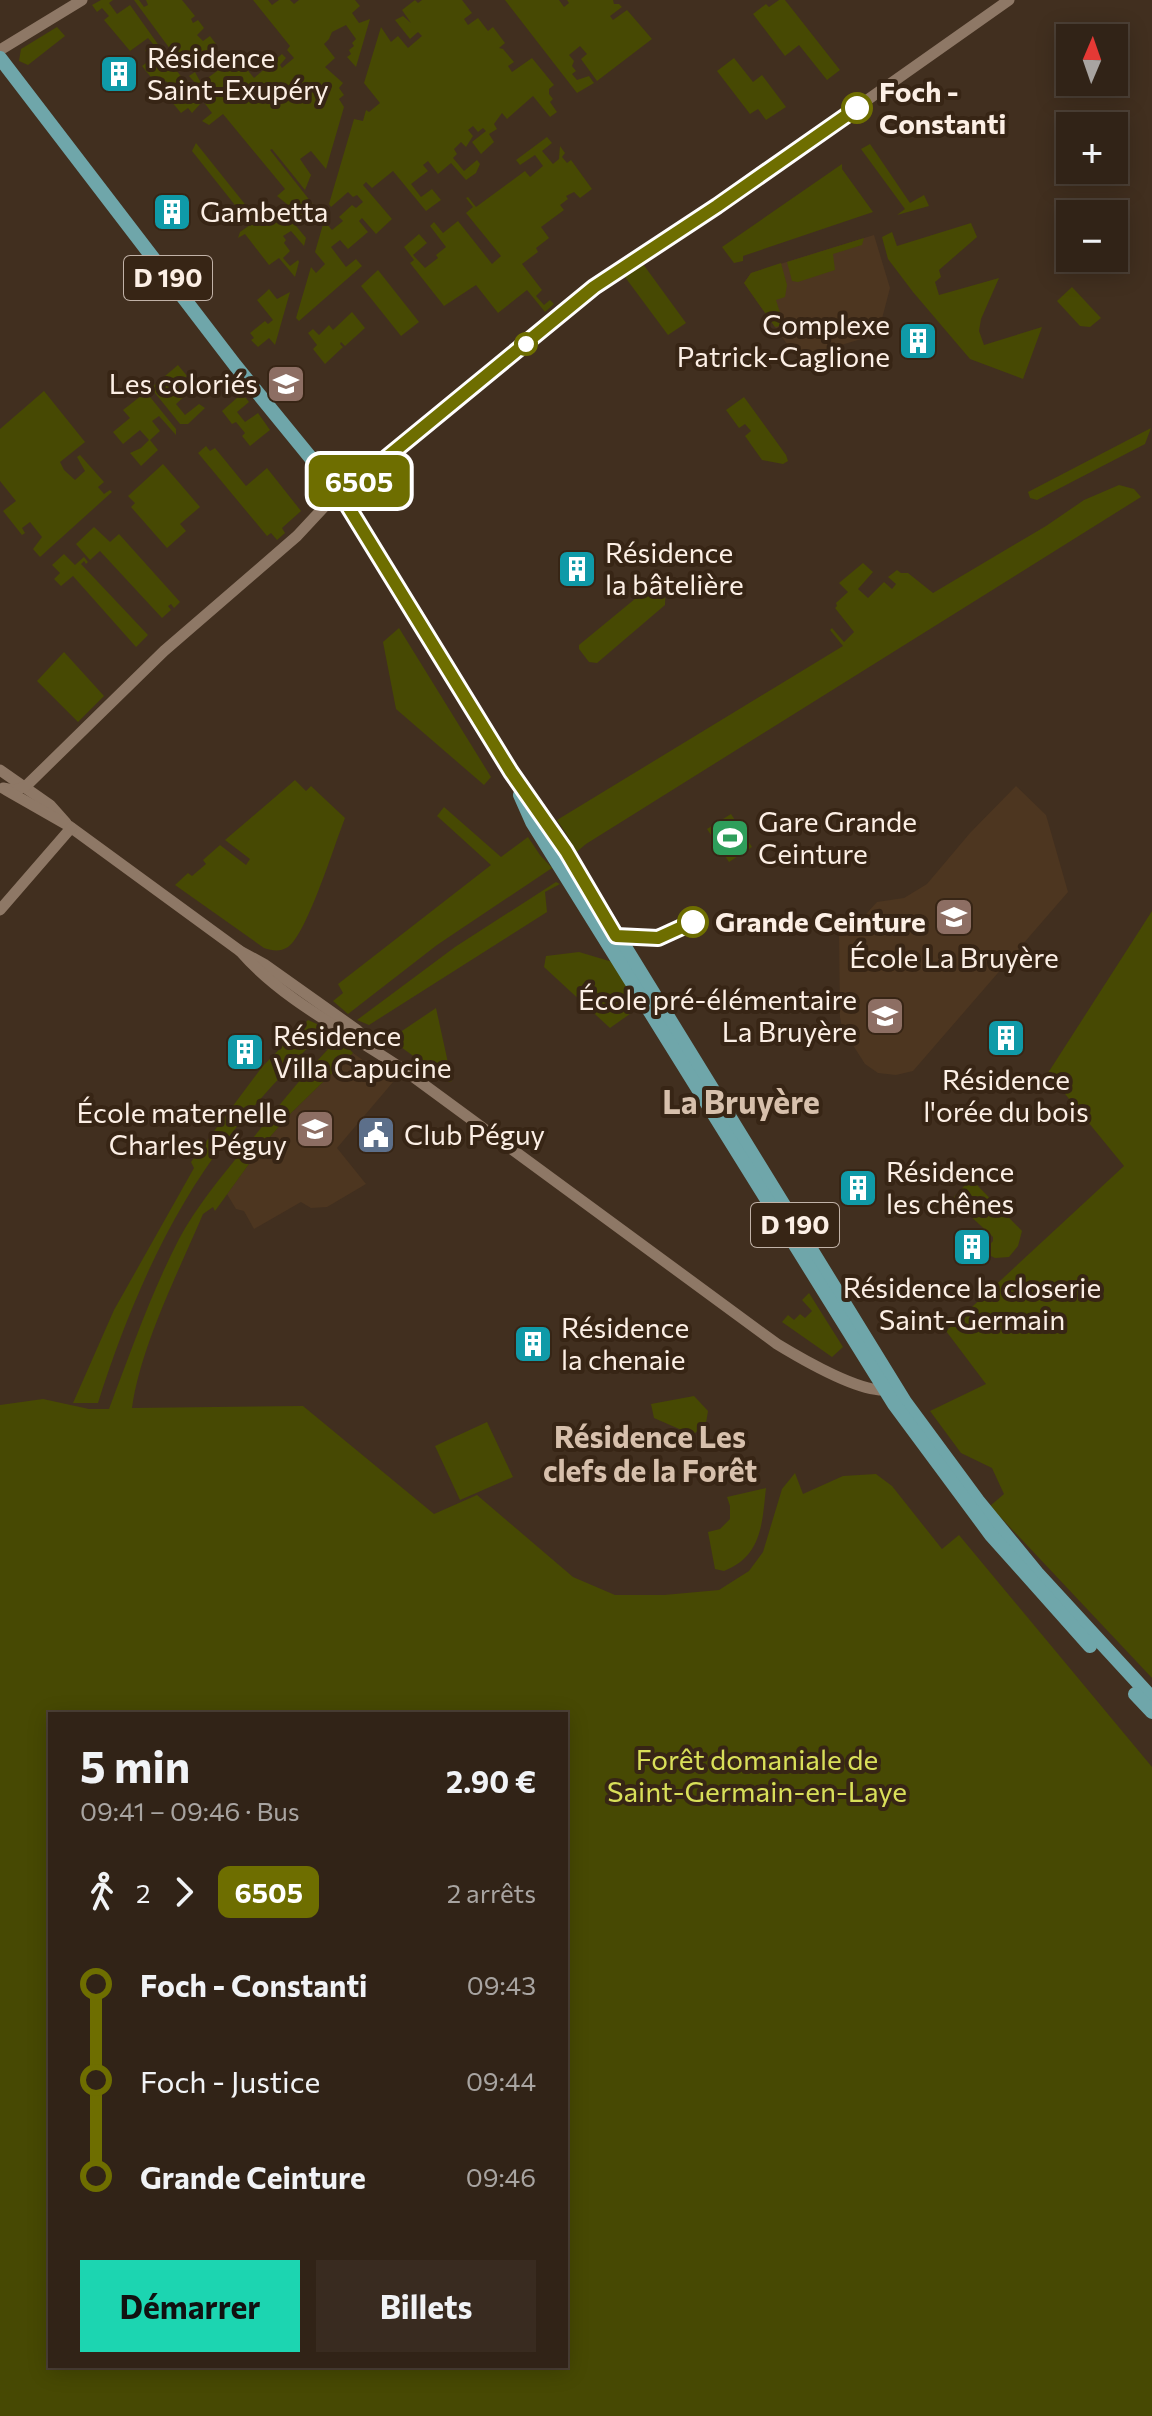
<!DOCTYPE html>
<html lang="fr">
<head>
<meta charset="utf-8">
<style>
	body { margin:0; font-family:Commissioner,sans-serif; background:#392b20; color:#f1f3f6; height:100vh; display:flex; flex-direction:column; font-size:30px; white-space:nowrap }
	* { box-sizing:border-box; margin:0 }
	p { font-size:26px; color:#a8a4a1 }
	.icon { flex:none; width:44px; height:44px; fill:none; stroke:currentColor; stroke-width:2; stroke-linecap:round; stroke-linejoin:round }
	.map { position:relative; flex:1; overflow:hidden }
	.side { position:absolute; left:48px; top:1712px; width:520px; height:656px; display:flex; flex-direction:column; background:#312317; border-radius:0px; box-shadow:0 4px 20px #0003,0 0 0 2px #4c4036 }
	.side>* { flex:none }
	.badge { padding:0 16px; border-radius:12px; font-size:28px; line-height:52px }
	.needle { width:52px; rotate:2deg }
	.fabs { position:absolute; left:1056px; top:24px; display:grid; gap:16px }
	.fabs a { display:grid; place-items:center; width:72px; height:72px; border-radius:0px; background:#312317; box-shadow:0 4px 20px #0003,0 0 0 2px #4c4036; font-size:40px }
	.map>.badge { position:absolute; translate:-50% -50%; box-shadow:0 0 0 4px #fff }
	.legs { display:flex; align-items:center; gap:12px; height:88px; padding:0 32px; font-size:26px }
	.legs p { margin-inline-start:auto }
	.summary { display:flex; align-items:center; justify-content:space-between; height:136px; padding:0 32px }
	h1 { font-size:44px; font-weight:700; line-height:60px }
	.cta { display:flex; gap:16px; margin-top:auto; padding:16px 32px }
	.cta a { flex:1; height:92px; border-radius:0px; background:#1cd5b1; color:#111; font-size:32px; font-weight:700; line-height:92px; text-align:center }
	.cta a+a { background:#392b20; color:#f1f3f6 }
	ul { padding:0 32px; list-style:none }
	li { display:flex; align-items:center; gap:28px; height:96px; font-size:30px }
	li i { display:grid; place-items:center; width:12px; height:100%; margin:0 10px; background:currentColor }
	li i::after { content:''; width:20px; height:20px; margin:-10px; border:6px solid; border-radius:50%; background:#312317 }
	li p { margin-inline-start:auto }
	li:first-child i { background:linear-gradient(#0000 50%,currentColor 0) }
	li:last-child i { background:linear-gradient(currentColor 50%,#0000 0) }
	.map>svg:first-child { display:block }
	.built { fill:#4d3620 }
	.green { fill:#474903; fill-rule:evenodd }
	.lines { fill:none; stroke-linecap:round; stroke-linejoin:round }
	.minor { stroke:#8e7866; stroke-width:11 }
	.major { stroke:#6fa6aa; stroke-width:14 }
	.line-1-casing { stroke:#fff; stroke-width:18 }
	.line-1 { stroke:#6e6e00; stroke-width:12 }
	.stop-1-dot { fill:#fff; stroke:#6e6e00; stroke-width:4 }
	.labels { text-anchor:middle; stroke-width:8; stroke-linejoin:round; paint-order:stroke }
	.shield { fill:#372515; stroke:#c1b2a7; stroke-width:2 }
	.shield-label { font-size:26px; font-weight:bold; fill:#fcefe5 }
	.poi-label { font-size:28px; fill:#fcefe5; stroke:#372515; text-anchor:start }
	.stop-label { font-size:28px; font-weight:bold; fill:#fcefe5; stroke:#372515; text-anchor:start }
	.park-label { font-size:28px; fill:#d9e059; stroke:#372515 }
	.neighbourhood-label { font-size:30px; font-weight:bold; fill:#d7c0ac; stroke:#372515 }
	.quarter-label { font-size:32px; font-weight:bold; fill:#d7c0ac; stroke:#372515 }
</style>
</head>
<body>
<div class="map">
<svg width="1152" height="2416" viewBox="0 0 1152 2416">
	<rect width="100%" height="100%" fill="#412f1f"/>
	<g class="built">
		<polygon points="874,235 890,288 878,334 801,357 794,354 744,283 751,273"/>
		<polygon points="1016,786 1046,815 1068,892 913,1071 896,1075 878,1073 865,1064 842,1028 840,1017 839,932 850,932 877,902 904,898 927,884 970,833"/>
		<polygon points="353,1053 393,1082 337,1148 366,1184 327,1207 311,1208 301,1202 254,1229 244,1211 236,1209 227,1194 262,1146 291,1113"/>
	</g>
	<g class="green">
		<polygon points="101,0 113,0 109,3 117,14 130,5 197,99 203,92 189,76 195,72 201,83 221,68 214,58 220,54 225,56 233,52 254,78 282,54 286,58 280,65 282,68 294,58 287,50 290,46 253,0 268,0 272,5 279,0 290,0 294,4 299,0 355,0 360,6 352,13 359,23 370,19 356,67 347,57 351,54 349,50 354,46 352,43 356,39 346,25 332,32 329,39 324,44 335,58 325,67 343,83 339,88 344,95 339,99 344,107 326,169 311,151 300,159 311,175 305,190 272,149 270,150 315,207 310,223 277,196 285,189 223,114 209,125 202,121 212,113 203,101 192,113 188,108 181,113 166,95 172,90 166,81 158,86 142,66 150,60 145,50 153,44 148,38 130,51 104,20 109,16 102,8 97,12 92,5"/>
		<polygon points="134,0 139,0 144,7 148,5 146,0 182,0 195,16 191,19 193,23 198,20 204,28 197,35 203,41 210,36 216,44 184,68"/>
		<polygon points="415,0 418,3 422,0 462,0 472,13 464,19 468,25 478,18 488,31 493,27 505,43 499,48 503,49 514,62 508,66 512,72 532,58 554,85 549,89 549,94 553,99 550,102 557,112 550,117 533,96 507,119 502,113 494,124 497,129 489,134 494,142 481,154 472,142 486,131 483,128 478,132 473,126 468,130 473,136 466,147 461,142 454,149 457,154 453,158 464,171 477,160 480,164 476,173 466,180 451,163 438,174 428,161 423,165 428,171 411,184 421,197 432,189 441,200 426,211 393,171 372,188 366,182 363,185 392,219 376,234 362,218 359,221 368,232 348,249 340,240 331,247 346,267 356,259 362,266 299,321 296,318 311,267 316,273 325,264 315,252 324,221 332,230 343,221 339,217 352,205 356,208 363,202 357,195 353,197 348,192 331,207 329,204 354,119 363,121 366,110 369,112 380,103 364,83 381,27 391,42 398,36 408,48 422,36 418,32 410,39 395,20 403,16 411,23 402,10"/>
		<polygon points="505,0 559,0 564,7 569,3 567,0 613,0 614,4 619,4 622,7 610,16 613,20 627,10 652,39 597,81 581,59 587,54 580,46 569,55 574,61 572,66 576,71 572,74 577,80 589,76 594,83 577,93"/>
		<polygon points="779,0 785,0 840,70 827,80 799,45 785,56 753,14 766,4 769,7"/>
		<polygon points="57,27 65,36 28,65 19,61 21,49"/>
		<polygon points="734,58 753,82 762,75 786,107 766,120 758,109 750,114 717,71"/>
		<polygon points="547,137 552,143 542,151 553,164 559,159 560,146 565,153 562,157 567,163 571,160 592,189 580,198 574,192 566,196 568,199 560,205 564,210 541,227 549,238 536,248 538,252 522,264 542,290 536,296 544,305 550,300 554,304 545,312 527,290 498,313 476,285 444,306 410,263 414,260 404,247 419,234 427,243 413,255 425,268 438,258 436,255 446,247 430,226 434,222 443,233 458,221 492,264 501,256 466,213 473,207 466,198 468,197 476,207 525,171 530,177 543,166 535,155 520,165 516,160"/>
		<polygon points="196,143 252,213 246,219 192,151"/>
		<polygon points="870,144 910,203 924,195 929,206 897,215 905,209 861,149"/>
		<polygon points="842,164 842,169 873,212 743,256 743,261 734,263 722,247"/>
		<polygon points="273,209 292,221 306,238 304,246 291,231 283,236 286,240 284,243 290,251 283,258 290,266 298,260 299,262 295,277 279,258 269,265 245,234 238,238 240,232"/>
		<polygon points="971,223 977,237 939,270 941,277 935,282 939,295 999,278 981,319 979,331 984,345 1042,327 1023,379 970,359 913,292 888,259 882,237 892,232 897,246"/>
		<polygon points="864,238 862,245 833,254 835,270 798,282 792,281 787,262"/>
		<polygon points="781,263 787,285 785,297 776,300 784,325 775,327 744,283 751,273"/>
		<polygon points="643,264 686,323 668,335 625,277"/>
		<polygon points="378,270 419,322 401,336 361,286"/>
		<polygon points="252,278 264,294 269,289 277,299 290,292 275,345 269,338 258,347 251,340 254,338 250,333 265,321 268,324 273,320 257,300 264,294"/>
		<polygon points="1072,287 1101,318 1090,327 1080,326 1057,301"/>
		<polygon points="352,312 365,328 345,346 341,342 340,344 343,347 325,364 313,349 317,345 308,333 313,329 319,335 329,325 333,330"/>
		<polygon points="178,365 187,376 181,382 189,392 176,404 185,415 199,404 205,408 188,424 180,424 151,388"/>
		<polygon points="44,391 85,442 60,462 64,470 75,480 85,471 77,457 80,455 104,482 98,487 104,494 110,490 112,492 40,557 33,549 42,537 30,522 22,528 25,533 22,535 3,511 16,501 0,481 0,429"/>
		<polygon points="146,392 176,429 176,435 159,416 152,421 160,431 150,440 158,450 141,466 130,453 141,448 149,440 140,430 123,444 113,432 130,418 123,410"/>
		<polygon points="238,397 246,398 249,402 237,412 245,422 258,413 270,430 250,446 242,436 245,433 236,422 232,424 222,411"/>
		<polygon points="744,397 786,455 788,461 783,464 762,460 745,436 751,431 745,424 739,428 726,410"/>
		<polygon points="1151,428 1145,444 1037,500 1030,498 1028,492"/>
		<polygon points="206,446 210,451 215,448 246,486 267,468 301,511 282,528 285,533 277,540 271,533 267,536 198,453"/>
		<polygon points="163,464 200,507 180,524 186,531 167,548 131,507 135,503 128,496"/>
		<polygon points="1119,485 1134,489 1141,497 586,844 573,855 569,838 557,820 843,646 830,630 832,628 844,642 854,632 835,608 837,606 836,603 848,592 839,583 863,563 873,572 858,589 868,598 884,582 892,589 896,584 888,577 897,570 901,573 908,573 933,593 1046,526 1084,500"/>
		<polygon points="94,527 110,542 119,534 180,602 174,608 171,604 168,606 171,610 162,618 100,551 90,560 76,544"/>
		<polygon points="64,554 75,565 84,557 88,562 86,564 84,561 81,564 148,635 136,647 73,576 61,586 54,579 60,573 52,565"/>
		<polygon points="664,575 666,576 665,605 597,663 589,662 579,649 579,645"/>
		<polygon points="399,628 491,777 484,785 396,709 383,642"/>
		<polygon points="64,652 104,696 78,722 37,681"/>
		<path d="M295,780l11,11 5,-5 34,32c-10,25 -38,116 -57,129 -8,5 -15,4 -24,1l-89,-63 13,-12 4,3 14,-12 -3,-4 17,-15 26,20 4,-6 -25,-19z"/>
		<polygon points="444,807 501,857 528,837 540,855 552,868 437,945 348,1014 333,1001 343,993 338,984 491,865 437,816"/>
		<polygon points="731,814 752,847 729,862 707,829"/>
		<polygon points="556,882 560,884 545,892 547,912 369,1025 357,1020 455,947"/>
		<polygon points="1152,911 1152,1678 990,1506 1004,1494 992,1468 961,1453 930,1411 986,1384 946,1331 1124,1166 1048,1073"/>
		<polygon points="579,952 616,963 644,1004 610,1028 544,967 546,956"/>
		<polygon points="436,1008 452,1081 449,1082 390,1039"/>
		<path d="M308,1020l18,8c-33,36 -69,72 -99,111 -59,76 -100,172 -129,264h-25l41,-93 80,-142 -3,-6 71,-95z"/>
		<path d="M339,1038l14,15 -62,60 -29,33 -47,65 -2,-4 -10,7c-25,59 -62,131 -71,194l171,-2 131,108 43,-19 96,82 42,18h49l55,-5 30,-19 14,-19 19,-63 13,-16 8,21 40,-18 33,-2 16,12 50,63 17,-14 193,232v649h-1152v-1011l43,-6 46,10h20c22,-58 42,-116 70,-170 18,-33 41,-61 65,-90 31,-38 60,-76 95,-111zM50,1714h516v652h-516z"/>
		<polygon points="975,1183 1022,1231 1018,1246 1009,1257 995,1258 983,1252 993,1241 993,1237 952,1199 965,1185"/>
		<polygon points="809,1293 843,1347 832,1357 782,1322 788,1315 794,1320 800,1314 805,1318 812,1311 802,1300"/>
		<polygon points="694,1396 708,1411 706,1423 693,1435 654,1418 651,1404"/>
		<polygon points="487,1422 513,1477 460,1500 435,1446"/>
		<path d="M766,1488c-4,36 -4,68 -42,83l-9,-2 -7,-37 12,-3 10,-10v-13l-3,-9z"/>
	</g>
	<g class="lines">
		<g class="minor">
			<polyline points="0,50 82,0"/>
			<polyline points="0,770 50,805 66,823"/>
			<polyline points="3,788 13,790 25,787 164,651 297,536 324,507 594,287 717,206 1009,0"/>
			<polyline points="6,790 69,826 240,951 264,964 357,1030 375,1047"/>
			<polyline points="0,910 71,828"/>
			<path d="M240,951c43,50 110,82 164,119l373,274c23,14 89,53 114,45"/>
		</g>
		<g class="major">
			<polyline points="0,58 235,365 341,495 511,772 566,851 905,1402 978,1501 1037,1573 1152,1698"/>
			<polyline points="520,795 532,822 894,1404 991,1535 1090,1646"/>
			<polyline points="1135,1694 1152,1712"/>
		</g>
	</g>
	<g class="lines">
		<g class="line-1-casing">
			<polyline id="line-1" points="693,922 658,938 616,936 566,851 511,772 341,495 594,287 717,206 857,108"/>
		</g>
		<use href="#line-1" class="line-1"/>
	</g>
	<defs>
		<g id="building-square" transform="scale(2)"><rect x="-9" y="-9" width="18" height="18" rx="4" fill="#0f9aa8" stroke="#372515"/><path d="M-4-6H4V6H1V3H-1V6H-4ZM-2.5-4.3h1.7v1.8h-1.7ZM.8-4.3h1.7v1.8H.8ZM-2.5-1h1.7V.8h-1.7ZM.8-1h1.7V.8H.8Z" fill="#fff"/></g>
		<g id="school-square" transform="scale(2)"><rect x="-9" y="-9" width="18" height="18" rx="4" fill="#8d6e63" stroke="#372515"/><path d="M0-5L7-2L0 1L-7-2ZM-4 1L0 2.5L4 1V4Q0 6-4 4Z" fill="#fff"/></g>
		<g id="stadium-square" transform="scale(2)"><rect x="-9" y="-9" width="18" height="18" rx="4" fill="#2e9e5b" stroke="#372515"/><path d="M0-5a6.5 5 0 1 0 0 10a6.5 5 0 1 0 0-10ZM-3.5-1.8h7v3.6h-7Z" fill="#fff"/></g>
		<g id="civic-square" transform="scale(2)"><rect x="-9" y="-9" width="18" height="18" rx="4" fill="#5c6f8a" stroke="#372515"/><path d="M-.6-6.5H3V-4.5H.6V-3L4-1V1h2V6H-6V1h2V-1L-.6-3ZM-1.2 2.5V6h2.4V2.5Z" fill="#fff"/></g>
	</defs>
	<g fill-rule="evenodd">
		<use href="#building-square" x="119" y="74"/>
		<use href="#building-square" x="172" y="212"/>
		<use href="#building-square" x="918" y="341"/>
		<use href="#school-square" x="286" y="384"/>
		<use href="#building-square" x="577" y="569"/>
		<use href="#stadium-square" x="730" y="838"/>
		<use href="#school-square" x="954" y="917"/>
		<use href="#school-square" x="885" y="1016"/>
		<use href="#building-square" x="1006" y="1038"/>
		<use href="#building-square" x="245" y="1052"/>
		<use href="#school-square" x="315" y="1129"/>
		<use href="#civic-square" x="376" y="1135"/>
		<use href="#building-square" x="858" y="1188"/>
		<use href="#building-square" x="972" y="1247"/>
		<use href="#building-square" x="533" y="1344"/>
	</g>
	<g class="stop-1-dot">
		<circle cx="857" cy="108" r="14"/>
		<circle cx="526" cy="344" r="10"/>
		<circle cx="693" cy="922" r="14"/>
	</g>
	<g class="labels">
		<g class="shield">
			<rect x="124" y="256" width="88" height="44" rx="6"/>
			<rect x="751" y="1203" width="88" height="44" rx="6"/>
		</g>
		<g class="shield-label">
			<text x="168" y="287">D 190</text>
			<text x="795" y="1234">D 190</text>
		</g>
		<g class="poi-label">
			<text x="147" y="68">Résidence<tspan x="147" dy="32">Saint-Exupéry</tspan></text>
			<text x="200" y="222">Gambetta</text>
			<text x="890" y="335" text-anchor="end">Complexe<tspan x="890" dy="32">Patrick-Caglione</tspan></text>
			<text x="258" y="394" text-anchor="end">Les coloriés</text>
			<text x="605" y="563">Résidence<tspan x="605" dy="32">la bâtelière</tspan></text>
			<text x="758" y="832">Gare Grande<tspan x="758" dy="32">Ceinture</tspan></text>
			<text x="954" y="968" text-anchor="middle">École La Bruyère</text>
			<text x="857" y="1010" text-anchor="end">École pré-élémentaire<tspan x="857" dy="32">La Bruyère</tspan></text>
			<text x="273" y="1046">Résidence<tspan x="273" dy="32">Villa Capucine</tspan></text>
			<text x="1006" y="1090" text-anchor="middle">Résidence<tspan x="1006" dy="32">l'orée du bois</tspan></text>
			<text x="287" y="1123" text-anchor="end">École maternelle<tspan x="287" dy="32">Charles Péguy</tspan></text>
			<text x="404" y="1145">Club Péguy</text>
			<text x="886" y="1182">Résidence<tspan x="886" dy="32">les chênes</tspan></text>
			<text x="972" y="1298" text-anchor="middle">Résidence la closerie<tspan x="972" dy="32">Saint-Germain</tspan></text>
			<text x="561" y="1338">Résidence<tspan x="561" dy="32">la chenaie</tspan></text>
		</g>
		<g class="stop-label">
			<text x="879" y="102">Foch -<tspan x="879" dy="32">Constanti</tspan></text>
			<text x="715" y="932">Grande Ceinture</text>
		</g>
		<g class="park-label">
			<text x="757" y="1770">Forêt domaniale de<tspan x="757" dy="32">Saint-Germain-en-Laye</tspan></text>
		</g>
		<g class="neighbourhood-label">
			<text x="650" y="1448">Résidence Les<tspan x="650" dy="34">clefs de la Forêt</tspan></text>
		</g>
		<g class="quarter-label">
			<text x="741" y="1114">La Bruyère</text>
		</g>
	</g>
</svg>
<div class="fabs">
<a><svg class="needle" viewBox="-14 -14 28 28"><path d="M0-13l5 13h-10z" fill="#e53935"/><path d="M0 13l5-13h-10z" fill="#a8a4a1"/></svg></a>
<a>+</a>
<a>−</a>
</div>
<b class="badge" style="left:359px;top:481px;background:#6e6e00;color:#fff">6505</b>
<section class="side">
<div class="summary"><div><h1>5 min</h1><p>09:41 – 09:46 · Bus</p></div><b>2.90 €</b></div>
<div class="legs"><svg class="icon" aria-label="walk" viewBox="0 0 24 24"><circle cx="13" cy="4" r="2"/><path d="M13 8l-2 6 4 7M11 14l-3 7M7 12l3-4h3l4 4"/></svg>2<svg class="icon" aria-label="forward" viewBox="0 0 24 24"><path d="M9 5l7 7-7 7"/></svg><b class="badge" style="background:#6e6e00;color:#fff">6505</b><p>2 arrêts</p></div>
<ul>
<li><i style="color:#6e6e00"></i><b>Foch - Constanti</b><p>09:43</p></li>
<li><i style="color:#6e6e00"></i><span>Foch - Justice</span><p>09:44</p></li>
<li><i style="color:#6e6e00"></i><b>Grande Ceinture</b><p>09:46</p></li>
</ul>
<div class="cta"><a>Démarrer</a><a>Billets</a></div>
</section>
</div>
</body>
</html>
